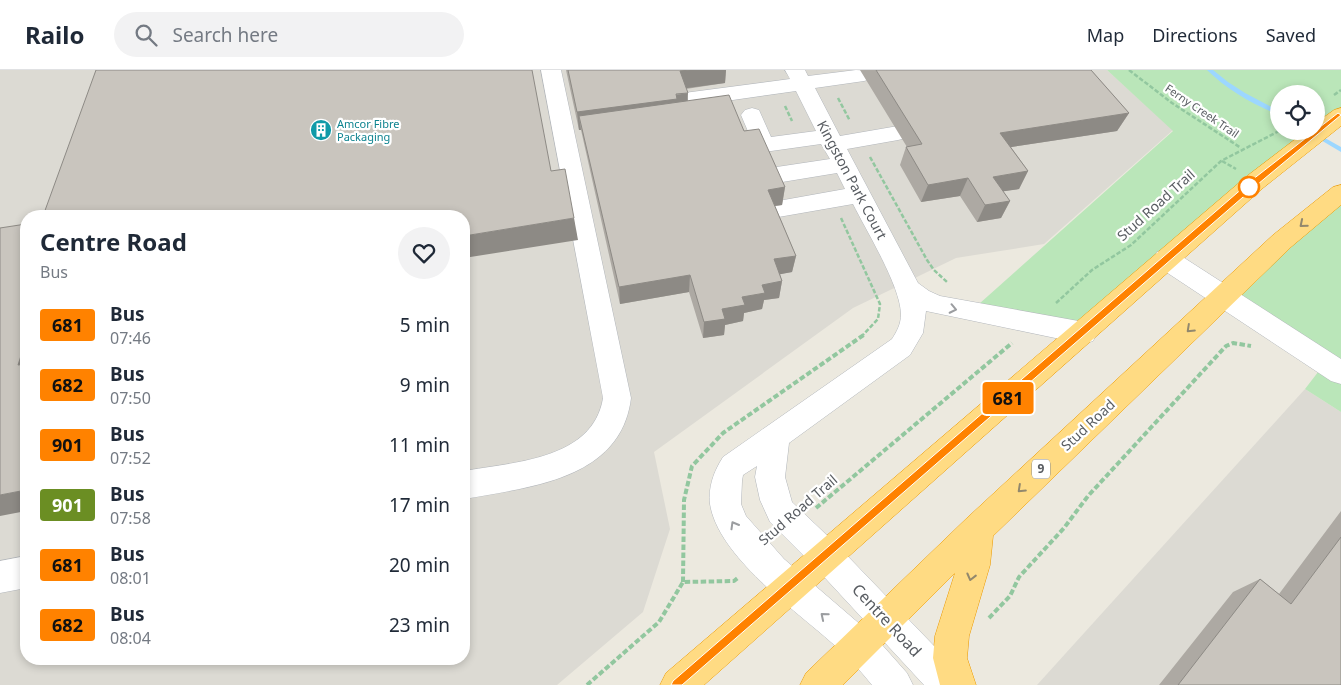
<!DOCTYPE html>
<html lang="en">
<head>
<meta charset="utf-8">
<style>
	body { margin:0; font-family:"Noto Sans",sans-serif; background:#f2f2f3; color:#1f2937; height:100vh; display:flex; flex-direction:column; font-size:19px; white-space:nowrap }
	* { box-sizing:border-box; margin:0 }
	p { font-size:16px; color:#747a83 }
	.icon { flex:none; width:28px; height:28px; fill:none; stroke:currentColor; stroke-width:2; stroke-linecap:round; stroke-linejoin:round }
	.map { position:relative; flex:1; overflow:hidden }
	.drawer { position:absolute; left:20px; top:140px; width:450px; height:455px; display:flex; flex-direction:column; background:#fff; border-radius:20px; box-shadow:0 2px 8px #0003 }
	.drawer>* { flex:none }
	.badge { padding:0 10px; border-radius:4px; font-size:18px; line-height:32px }
	.fabs { position:absolute; left:1270px; top:15px; display:grid; gap:10px }
	.fabs a { display:grid; place-items:center; width:55px; height:55px; border-radius:50%; background:#fff; box-shadow:0 2px 8px #0003; font-size:25px }
	.map>.badge { position:absolute; translate:-50% -50%; box-shadow:0 0 0 2px #fff }
	.round { display:grid; place-items:center; flex:none; width:52px; height:52px; border-radius:26px; background:#f2f2f3 }
	.head { display:flex; align-items:center; justify-content:space-between; height:85px; padding:0 20px }
	h1 { font-size:24px; font-weight:700; line-height:38px }
	ul { padding:0; list-style:none }
	li { display:flex; align-items:center; gap:15px; height:60px; padding:0 20px }
	li div { flex:1 }
	li b { display:block; font-size:19px }
	li em { font-style:normal }
	li .badge { min-width:55px; font-weight:700; text-align:center }
	header { display:flex; align-items:center; gap:30px; box-sizing:border-box; height:70px; padding:0 25px; background:#fff; border-bottom:1px solid #e0e1e3 }
	header strong { font-size:24px }
	nav { display:flex; gap:28px; margin-inline-start:auto; font-size:18px }
	.search { width:350px; height:45px; background:#f2f2f3; display:flex; align-items:center; gap:12px; box-sizing:border-box; padding:0 18px; border-radius:28px; color:#747a83; font-size:19px }
	.map>svg:first-child { display:block }
	.industrial { fill:#dcdad3; fill-rule:evenodd }
	.green { fill:#bae6b9; fill-rule:evenodd }
	.lines { fill:none; stroke-linecap:round; stroke-linejoin:round }
	.stream { fill:#9cd7ff; fill-rule:evenodd }
	.minor-casing { stroke:#b2b6bb; stroke-width:1 }
	.highway-casing { stroke:#eb9900; stroke-width:1 }
	.path-far1 { stroke:#92c79f; stroke-width:2.5; stroke-dasharray:4.5 2; stroke-linecap:butt }
	.path { stroke:#92c79f; stroke-width:4; stroke-dasharray:5.5 2.5; stroke-linecap:butt }
	.minor { fill:#fff; fill-rule:evenodd }
	.highway { fill:#ffdb83; fill-rule:evenodd }
	.wall { fill:#ada9a3 }
	.shaded-wall { fill:#8d8a85 }
	.building { fill:#c9c5be; stroke:#8d8a85 }
	.oneway { stroke:#92886d }
	.oneway2 { stroke:#9b9da0 }
	.line { fill:#ff8200; stroke:#fff }
	.stop-dot { fill:#fff; stroke:#ff8200; stroke-width:2.5 }
	.labels { text-anchor:middle; stroke-width:4.5; stroke-linejoin:round; paint-order:stroke }
	.far-street-label { font-size:11px; fill:#585c61; stroke:#fff }
	.far-culture-label { font-size:11px; fill:#0d838f; stroke:#fff; text-anchor:start }
	.shield { fill:#fff; stroke:#8a8d90; stroke-width:1 }
	.shield-label { font-size:12px; font-weight:bold; fill:#585c61 }
	.street-label { font-size:14px; fill:#585c61; stroke:#fff }
	.near-street-label { font-size:16px; fill:#585c61; stroke:#fff }
</style>
</head>
<body>
<header>
<strong>Railo</strong>
<div class="search"><svg class="icon" aria-label="search" viewBox="0 0 24 24"><circle cx="10" cy="10" r="6"/><path d="M15 15l6 6"/></svg>Search here</div>
<nav><a>Map</a><a>Directions</a><a>Saved</a></nav>
</header>
<div class="map">
<svg width="1341" height="615" viewBox="0 0 1341 615">
	<rect width="100%" height="100%" fill="#ece9df"/>
	<g class="industrial">
		<path d="M0,0h1107l66,60 -129,114 -88,14 -103,50 -199,144 16,77 -27,83 -86,73h-557zM26,146h438v443h-438z"/>
		<polygon points="1305,319 1341,342 1341,615 1037,615"/>
	</g>
	<g class="green">
		<path d="M1107,0h234v45l-257,218 -114,-21 203,-181zM1279,24h37v37h-37z"/>
		<polygon points="1341,123 1341,342 1305,319 1325,293 1225,226"/>
	</g>
	<g class="lines">
		<g class="stream">
			<path d="M1207,0h6l15,12 17,11 34,18v4c-25,-10 -53,-26 -72,-45z"/>
			<polygon points="1316,63 1341,77 1341,82 1314,66 1314,64"/>
		</g>
		<g class="minor-casing">
			<g id="minor">
				<path d="M541,0h20l70,328c-10,82 -102,89 -167,101v-28c49,-9 129,-11 139,-73z"/>
				<path d="M785,0h20l3,6 48,-6 15,1 3,4 -3,4 -7,2 -49,7 25,48 58,-10 8,2 3,5 -3,5 -8,2 -51,9 71,134 11,8 11,5 144,26 9,3 4,8 -4,8 -9,3 -158,-33 -3,22 -13,22 -121,88 -4,34 7,25 44,42 124,129 6,12h-42l-110,-119 -44,-44 -10,-22 -5,-23 2,-11 -14,9 -1,6 -1,23 5,12 38,43 92,79 31,35 6,12h-41c-12,-15 -25,-29 -40,-42 -37,-33 -114,-87 -122,-139 -2,-17 4,-33 13,-47l169,-118c5,-8 9,-15 9,-25 -1,-29 -34,-82 -48,-110l-86,15 -8,-2 -4,-6 4,-6 8,-2 78,-14 -8,-16 -67,11 -8,-3 -3,-5 3,-5 8,-3 60,-9 -9,-15 -57,8 -8,-2 -15,-35 4,-5 7,-2 7,2 12,27 45,-6 -20,-40 -112,16 -7,-2 -3,-5 3,-5 7,-2 106,-14z"/>
				<polygon points="1166,180 1175,182 1341,289 1341,314 1331,311 1157,196 1154,189 1157,182"/>
				<polygon points="26,486 26,518 0,523 0,491"/>
			</g>
		</g>
		<g class="highway-casing">
			<g id="highway">
				<polygon points="1341,38 1341,56 1263,118 704,615 660,615 666,603 1247,106 1306,61 1316,61 1316,53 1334,40"/>
				<polygon points="1341,115 1341,135 1291,177 993,466 990,495 969,566 967,588 976,615 940,615 933,588 935,566 955,503 843,615 800,615 806,603 967,448 1273,165 1333,117"/>
			</g>
		</g>
		<g class="path-far1">
			<polyline points="1129,0 1172,33 1241,78"/>
			<polyline points="1334,25 1341,20"/>
			<polyline points="838,28 850,51"/>
			<polyline points="785,36 792,51"/>
			<polyline points="870,87 927,190 934,200 948,213"/>
			<polyline points="1222,91 1236,99"/>
			<polyline points="841,148 880,234 878,249 863,265"/>
			<polyline points="1056,233 1092,200 1131,175 1221,91 1279,61"/>
		</g>
		<g class="path">
			<polyline points="816,438 1012,273"/>
			<polyline points="683,512 684,430 692,396 723,363 865,264"/>
			<polyline points="989,548 1010,526 1019,507 1064,458 1088,426 1226,276 1233,273 1251,276"/>
			<polyline points="587,615 659,552 683,512 734,511 739,507"/>
		</g>
		<use href="#minor" class="minor"/>
		<use href="#highway" class="highway"/>
	</g>
	<g class="wall">
		<polygon points="566,0 726,0 725,13 686,19 688,31 744,61 785,117 782,135 775,136 796,186 792,202 780,204 782,211 779,228 764,230 762,239 744,243 743,251 725,255 724,265 703,268 689,222 620,234 581,60 579,60"/>
		<polygon points="860,0 1091,0 1129,43 1117,61 1011,77 1028,101 1019,119 1003,121 1010,131 1001,148 977,152 960,126 921,132 900,95 906,77 907,77"/>
		<polygon points="1341,441 1341,615 1159,615 1233,522 1260,509 1279,524"/>
	</g>
	<g class="shaded-wall">
		<polygon points="690,0 726,0 725,13 680,19 680,1"/>
		<polygon points="688,23 687,41 579,46 581,60 579,60 577,42"/>
		<polygon points="1129,43 1117,61 992,80 1000,63"/>
		<polygon points="1028,101 1019,119 985,124 993,107"/>
		<polygon points="968,108 960,126 921,132 928,115"/>
		<polygon points="785,117 782,135 766,137 768,120"/>
		<polygon points="1010,131 1001,148 977,152 985,135"/>
		<polygon points="574,148 578,170 464,188 464,166"/>
		<polygon points="796,186 792,202 771,206 774,189"/>
		<polygon points="690,205 689,222 620,234 619,217"/>
		<polygon points="782,211 779,228 764,230 762,239 744,243 743,251 725,255 724,265 703,268 704,252 722,239 762,215"/>
		<polygon points="26,270 26,301 18,295"/>
		<polygon points="26,420 26,441 0,446 0,425"/>
	</g>
	<g class="building">
		<polygon points="96,0 532,0 551,101 565,99 574,148 464,166 464,146 43,146"/>
		<polygon points="568,0 690,0 680,1 688,23 676,24 677,29 577,42"/>
		<polygon points="876,0 1091,0 1129,43 1000,63 1028,101 993,107 1010,131 985,135 968,108 928,115 906,77 922,74"/>
		<polygon points="729,25 744,61 759,59 785,117 768,120 796,186 774,189 782,211 762,215 765,223 742,227 745,235 722,239 725,249 704,252 690,205 619,217 579,46"/>
		<polygon points="26,154 26,270 18,295 26,294 26,420 0,425 0,158"/>
		<polygon points="1341,467 1341,615 1178,615 1260,509 1291,534"/>
	</g>
	<defs><path id="oneway-chevron" d="M-2-3.5L2.5 0L-2 3.5" fill="none" stroke-width="1.6" stroke-linecap="round" stroke-linejoin="round" transform="scale(1.25)"/></defs>
	<g class="oneway">
		<use href="#oneway-chevron" transform="translate(1303 154) rotate(140)"/>
		<use href="#oneway-chevron" transform="translate(1190 259) rotate(137)"/>
		<use href="#oneway-chevron" transform="translate(1021 419) rotate(137)"/>
		<use href="#oneway-chevron" transform="translate(971 507) rotate(104)"/>
	</g>
	<g class="oneway2">
		<use href="#oneway-chevron" transform="translate(953 239) rotate(12)"/>
		<use href="#oneway-chevron" transform="translate(734 455) rotate(-120)"/>
		<use href="#oneway-chevron" transform="translate(824 546) rotate(-140)"/>
	</g>
	<polygon class="line" points="1338,43 1341,45 1258,114 682,615 671,615 673,611 1252,110"/>
	<defs>
		<g id="building-disc" transform="scale(1.125)"><circle r="9.5" fill="#0f9aa8" stroke="#fff"/><path d="M-4-6H4V6H1V3H-1V6H-4ZM-2.5-4.3h1.7v1.8h-1.7ZM.8-4.3h1.7v1.8H.8ZM-2.5-1h1.7V.8h-1.7ZM.8-1h1.7V.8H.8Z" fill="#fff"/></g>
	</defs>
	<g fill-rule="evenodd">
		<use href="#building-disc" x="321" y="60"/>
	</g>
	<circle class="stop-dot" cx="1249" cy="117" r="10"/>
	<g class="labels">
		<g class="far-street-label">
			<text transform="translate(1202 41) rotate(34)" y="4">Ferny Creek Trail</text>
		</g>
		<g class="far-culture-label">
			<text x="337" y="58">Amcor Fibre<tspan x="337" dy="13">Packaging</tspan></text>
		</g>
		<rect class="shield" x="1032" y="389.5" width="18" height="19" rx="4"/>
		<g class="shield-label">
			<text x="1041" y="403">9</text>
		</g>
		<g class="street-label">
			<text transform="translate(852 110) rotate(62)" y="5">Kingston Park Court</text>
			<text transform="translate(1156 135) rotate(-42)" y="5">Stud Road Trail</text>
			<text transform="translate(1088 355) rotate(-43)" y="5">Stud Road</text>
			<text transform="translate(798 440) rotate(-41)" y="5">Stud Road Trail</text>
		</g>
		<g class="near-street-label">
			<text transform="translate(887 550) rotate(47)" y="6">Centre Road</text>
		</g>
	</g>
</svg>
<div class="fabs">
<a><svg class="icon" aria-label="locate" viewBox="0 0 24 24"><circle cx="12" cy="12" r="6"/><path d="M12 2v4M12 18v4M2 12h4M18 12h4"/></svg></a>
</div>
<b class="badge" style="left:1008px;top:328px;background:#ff8200;color:#111">681</b>
<section class="drawer">
<div class="head"><div><h1>Centre Road</h1><p>Bus</p></div><a class="round"><svg class="icon" aria-label="heart" viewBox="0 0 24 24"><path d="M12 20l-8-8c-3-5 5-10 8-4 3-6 11-1 8 4z"/></svg></a></div>
<ul>
<li><span class="badge" style="background:#ff8200;color:#111">681</span><div><b>Bus</b><p>07:46</p></div><em>5 min</em></li>
<li><span class="badge" style="background:#ff8200;color:#111">682</span><div><b>Bus</b><p>07:50</p></div><em>9 min</em></li>
<li><span class="badge" style="background:#ff8200;color:#111">901</span><div><b>Bus</b><p>07:52</p></div><em>11 min</em></li>
<li><span class="badge" style="background:#6b8e23;color:#fff">901</span><div><b>Bus</b><p>07:58</p></div><em>17 min</em></li>
<li><span class="badge" style="background:#ff8200;color:#111">681</span><div><b>Bus</b><p>08:01</p></div><em>20 min</em></li>
<li><span class="badge" style="background:#ff8200;color:#111">682</span><div><b>Bus</b><p>08:04</p></div><em>23 min</em></li>
</ul>
</section>
</div>
</body>
</html>
